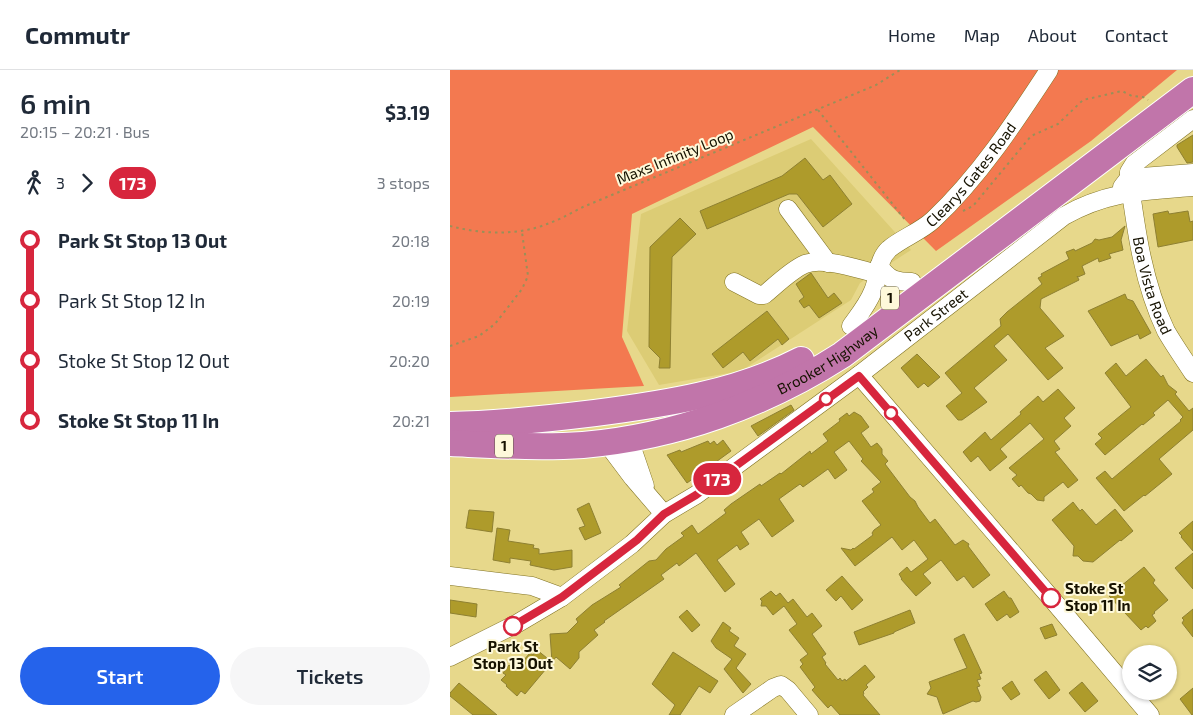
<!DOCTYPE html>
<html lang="en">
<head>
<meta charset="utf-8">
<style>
	body { margin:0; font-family:"Exo 2",sans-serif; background:#f6f6f7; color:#1f2937; height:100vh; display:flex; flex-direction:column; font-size:19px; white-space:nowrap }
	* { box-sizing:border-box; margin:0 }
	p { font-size:16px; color:#747a83 }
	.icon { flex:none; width:28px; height:28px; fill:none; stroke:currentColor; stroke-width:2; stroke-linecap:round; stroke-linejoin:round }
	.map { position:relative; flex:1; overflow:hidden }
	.panel { display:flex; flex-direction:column; background:#fff; width:450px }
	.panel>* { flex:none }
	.badge { padding:0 10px; border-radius:16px; font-size:18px; line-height:32px }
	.buttons { position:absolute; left:672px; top:575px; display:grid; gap:10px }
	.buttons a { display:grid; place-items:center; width:55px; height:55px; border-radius:50%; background:#fff; box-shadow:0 1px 4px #0004; font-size:25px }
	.map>.badge { position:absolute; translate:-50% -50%; box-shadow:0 0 0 2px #fff }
	.legs { display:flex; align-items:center; gap:8px; height:55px; padding:0 20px; font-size:16px }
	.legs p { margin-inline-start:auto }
	.head { display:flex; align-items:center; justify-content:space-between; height:85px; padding:0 20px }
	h1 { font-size:28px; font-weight:600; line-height:38px }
	.button { display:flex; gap:10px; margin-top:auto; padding:10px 20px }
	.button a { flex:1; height:58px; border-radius:30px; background:#2563eb; color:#fff; font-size:20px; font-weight:600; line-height:58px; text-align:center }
	.button a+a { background:#f6f6f7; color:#1f2937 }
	ul { padding:0 20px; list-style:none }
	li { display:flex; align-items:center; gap:18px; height:60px; font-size:19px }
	li i { display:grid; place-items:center; width:8px; height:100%; margin:0 6px; background:currentColor }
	li i::after { content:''; width:12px; height:12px; margin:-6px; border:4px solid; border-radius:50%; background:#fff }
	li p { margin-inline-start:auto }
	li:first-child i { background:linear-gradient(#0000 50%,currentColor 0) }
	li:last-child i { background:linear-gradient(currentColor 50%,#0000 0) }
	header { display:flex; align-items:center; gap:30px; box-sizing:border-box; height:70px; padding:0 25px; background:#fff; border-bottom:1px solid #e0e1e3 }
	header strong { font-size:24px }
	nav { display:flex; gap:28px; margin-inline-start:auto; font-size:18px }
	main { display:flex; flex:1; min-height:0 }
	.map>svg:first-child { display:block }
	.built { fill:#dccc75 }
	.forest { fill:#f37950 }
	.building { fill:#ae9b2b; stroke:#8e8032 }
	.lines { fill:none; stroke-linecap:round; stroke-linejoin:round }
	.minor-casing { stroke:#807222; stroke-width:19 }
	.highway-casing { stroke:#fff; stroke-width:28 }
	.path { stroke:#9a8f58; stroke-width:2; stroke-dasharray:2.5 4; stroke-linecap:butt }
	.minor { stroke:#fff; stroke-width:18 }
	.highway { stroke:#c175aa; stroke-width:26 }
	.line-1-casing { stroke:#fff; stroke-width:11 }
	.line-1 { stroke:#d7263d; stroke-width:8 }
	.stop-1-dot { fill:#fff; stroke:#d7263d; stroke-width:2.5 }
	.labels { text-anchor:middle; stroke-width:4; stroke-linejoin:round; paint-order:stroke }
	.shield { fill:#fef9da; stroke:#5c5741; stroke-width:1 }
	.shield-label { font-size:14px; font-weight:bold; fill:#161200 }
	.street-label { font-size:15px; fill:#161200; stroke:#fef9da }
	.stop-label { font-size:15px; font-weight:bold; fill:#161200; stroke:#fef9da; text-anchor:start }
</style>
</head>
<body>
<header>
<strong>Commutr</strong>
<nav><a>Home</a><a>Map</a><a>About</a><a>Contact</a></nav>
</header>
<main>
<section class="panel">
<div class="head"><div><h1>6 min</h1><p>20:15 – 20:21 · Bus</p></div><b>$3.19</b></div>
<div class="legs"><svg class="icon" aria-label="walk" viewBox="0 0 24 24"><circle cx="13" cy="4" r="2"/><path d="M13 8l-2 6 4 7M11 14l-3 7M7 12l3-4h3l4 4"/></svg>3<svg class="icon" aria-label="forward" viewBox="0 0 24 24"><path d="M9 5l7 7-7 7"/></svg><b class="badge" style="background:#d7263d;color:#fff">173</b><p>3 stops</p></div>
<ul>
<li><i style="color:#d7263d"></i><b>Park St Stop 13 Out</b><p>20:18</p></li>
<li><i style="color:#d7263d"></i><span>Park St Stop 12 In</span><p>20:19</p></li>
<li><i style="color:#d7263d"></i><span>Stoke St Stop 12 Out</span><p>20:20</p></li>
<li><i style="color:#d7263d"></i><b>Stoke St Stop 11 In</b><p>20:21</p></li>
</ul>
<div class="button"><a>Start</a><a>Tickets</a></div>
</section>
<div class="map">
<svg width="743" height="645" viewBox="0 0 743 645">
	<rect width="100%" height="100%" fill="#e7d88b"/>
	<polygon class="built" points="361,69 461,180 410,213 401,230 291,301 209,315 177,261 191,144"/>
	<polygon class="forest" points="0,0 727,0 641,71 486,181 363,57 182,144 172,267 194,316 0,327"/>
	<g class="building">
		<polygon points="743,65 743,92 737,93 727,77 727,75"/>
		<polygon points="355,88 373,110 380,105 402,134 373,157 347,124 339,124 257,159 250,141 332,106"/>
		<polygon points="718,141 719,144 738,141 740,152 743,151 743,170 708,177 703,144"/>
		<polygon points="230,148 246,164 222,187 220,298 209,298 210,288 199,277 200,177"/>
		<polygon points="675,156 671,170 673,180 659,184 661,188 649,192 648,188 632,196 635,204 628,207 627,206 629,210 591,229 590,238 614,266 595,278 613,298 598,310 558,264 544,276 557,290 524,318 537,332 512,350 508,350 496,336 512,323 495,303 551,256 550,249 557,242 592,214 588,208 592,206 591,204 619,189 616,182 624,179 625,181 642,173 645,169 649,170 662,167"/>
		<polygon points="361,203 378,228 384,223 392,233 369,248 359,235 354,238 349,231 354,227 346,214"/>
		<polygon points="675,224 677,229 683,231 701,263 690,269 688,264 661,276 638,241"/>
		<polygon points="317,241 339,269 332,275 328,269 300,291 293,282 273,298 262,284"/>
		<polygon points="467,284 490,307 478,317 474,313 468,318 451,298"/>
		<polygon points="696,289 711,307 713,305 718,315 727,322 725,324 739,341 743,338 743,360 709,389 722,404 695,426 694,425 674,441 646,408 655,401 662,409 731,351 730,350 733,347 718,330 703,343 705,345 693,355 692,354 655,385 645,374 652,368 648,364 681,337 655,303 666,293 676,306"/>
		<polygon points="608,319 625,338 614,348 621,356 604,371 610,379 605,382 628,410 618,418 613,412 594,427 594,431 587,430 581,424 578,423 571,415 569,417 562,409 567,405 559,398 594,369 580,353 550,379 557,387 540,401 528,386 521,392 513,382 535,362 541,370 571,344 570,342 588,326 593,332"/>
		<polygon points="341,335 344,340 308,366 301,356"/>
		<polygon points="404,342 411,346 419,357 411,363 421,377 427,373 432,379 432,384 438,391 435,394 460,427 465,431 468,437 480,453 485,449 505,475 513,470 519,474 518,476 540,505 523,518 514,506 507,511 491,490 473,504 481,513 466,526 451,509 452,509 449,504 457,497 461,502 478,489 464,470 452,480 442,467 405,496 391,478 401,480 403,478 404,479 423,465 422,463 424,460 431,455 412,431 424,422 422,419 431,412 411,391 413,389 399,371 384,382 397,400 385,409 378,399 353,417 350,414 329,429 344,451 322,467 309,449 291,462 299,474 290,480 287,475 267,490 285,514 275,522 246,483 229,496 227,493 211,505 214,509 154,551 155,552 144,560 148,565 129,582 129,588 120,599 106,587 75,624 71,621 67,626 56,616 57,615 51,610 56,605 53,603 59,595 65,600 80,583 83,585 87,580 102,592 100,564 117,563 128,552 126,549 142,535 171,517 169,515 199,491 206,490 216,479 234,466 231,463 242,455 248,464 276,443 274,440 281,434 310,414 311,416 330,403 331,404 360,381 361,384 378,371 373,364 390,351 389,349 397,343 399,346"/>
		<polygon points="273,370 281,381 237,413 217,385 230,380 231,382 258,371 260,374 264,371 267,375"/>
		<polygon points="623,432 630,441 632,439 646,455 665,439 683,461 671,471 670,470 643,492 633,491 628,486 623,486 624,476 602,450"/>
		<polygon points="139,433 151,463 135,470 129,458 135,456 127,439"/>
		<polygon points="19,440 44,442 42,462 16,458"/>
		<polygon points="743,451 743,481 731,467 732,466 729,463"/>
		<polygon points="47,458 60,460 58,471 84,475 83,478 89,479 89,484 122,480 122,497 104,500 80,495 81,491 60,488 60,493 43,490"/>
		<polygon points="743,483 743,519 725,498"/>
		<polygon points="694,497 705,510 703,513 718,530 704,542 705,543 702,545 706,551 698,558 696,556 691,560 659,526"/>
		<polygon points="392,506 413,530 402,540 391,526 386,531 376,520"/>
		<polygon points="321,521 326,526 330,523 338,533 343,529 357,547 362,543 372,556 362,564 376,584 372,587 376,593 375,594 388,610 390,608 392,611 395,609 396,611 415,595 425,607 416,615 418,617 413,622 414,623 413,625 430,645 390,645 381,635 378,638 369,628 362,620 365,617 350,597 353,594 350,590 358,584 339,560 347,554 334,536 323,545 316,536 311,536 312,531 310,529"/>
		<polygon points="554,521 559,528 561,528 569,542 560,548 557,544 547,551 535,534"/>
		<polygon points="0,530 27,534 26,547 0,543"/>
		<polygon points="743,539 743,567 732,553 734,550 732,548"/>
		<polygon points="237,540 250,555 242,562 229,547"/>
		<polygon points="460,540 465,553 444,562 444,563 409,575 404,562"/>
		<polygon points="273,552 281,558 279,561 289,568 284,576 296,584 286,598 301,614 293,623 274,599 282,589 266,578 261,571"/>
		<polygon points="602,554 607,565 595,569 590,558"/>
		<polygon points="514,564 532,603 529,604 531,609 527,610 530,616 527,617 531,627 530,631 526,632 523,631 493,644 487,627 477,624 481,618 479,612 517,598 504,569"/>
		<polygon points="223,582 268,611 260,623 249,616 230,645 219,645 225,635 202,614"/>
		<polygon points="596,601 610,620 599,629 584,610"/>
		<polygon points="562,611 570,624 561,630 552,618"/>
		<polygon points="632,612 648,631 635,642 619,623"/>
		<polygon points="9,613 47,645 23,645 0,626 0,623"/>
		<polygon points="743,618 743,645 742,645 730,629"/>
	</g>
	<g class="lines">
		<g class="minor-casing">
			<g id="minor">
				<path id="s1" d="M743,49l-59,45 -5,8v6c7,52 14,105 37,153 8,14 18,28 27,42"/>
				<polyline points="672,117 679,108 743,103"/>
				<polyline points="338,139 378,193"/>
				<path d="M429,196c10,14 17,16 33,16"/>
				<path d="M284,212l25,13h5c11,-9 27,-25 41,-31 19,-7 52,5 73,10"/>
				<path id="s2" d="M401,256c8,-11 17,-22 22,-35 6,-13 4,-31 16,-42 13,-11 31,-17 44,-29 46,-43 82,-98 116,-150"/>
				<polyline points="409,305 601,528 700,645"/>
				<polyline points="179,369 195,416"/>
				<polyline points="156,372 183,408 214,444"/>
				<polyline points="0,506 82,516 112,527"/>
				<path id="s3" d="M0,587l68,-34 44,-26 70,-53 32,-30 32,-19 163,-120 205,-159c44,-25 80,-25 129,-29"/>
				<polyline points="284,645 323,618 331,615 338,620 359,645"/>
			</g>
		</g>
		<g class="highway-casing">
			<g id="highway">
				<path d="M0,355c49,-1 96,-6 145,-12 70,-9 142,-20 206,-53"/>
				<path id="s4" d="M0,373c44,2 88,5 133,2 92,-8 181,-40 259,-90l351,-265"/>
			</g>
		</g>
		<g class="path">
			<polyline points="368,40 456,151"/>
			<polyline points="513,141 523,136 581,66 608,54 633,30 672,21 682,26 693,27 698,30"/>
			<path d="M0,156c30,8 68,10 97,-2 12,-4 24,-11 36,-17l293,-122 24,-15"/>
			<polyline points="0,276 29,266 45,254 72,219 78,206 72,162"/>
		</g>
		<use href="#minor" class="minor"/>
		<use href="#highway" class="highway"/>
	</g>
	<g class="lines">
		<g class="line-1-casing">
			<polyline id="line-1" points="63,556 112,527 187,470 214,444 246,425 409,306 601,528"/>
		</g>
		<use href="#line-1" class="line-1"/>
	</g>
	<g class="stop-1-dot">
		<circle cx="376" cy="329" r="6"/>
		<circle cx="441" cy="343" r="6"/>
		<circle cx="601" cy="528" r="9"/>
		<circle cx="63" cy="556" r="9"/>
	</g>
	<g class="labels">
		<g class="shield">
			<rect x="431" y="216.5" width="18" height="23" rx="4"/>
			<rect x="45" y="364.5" width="18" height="23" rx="4"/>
		</g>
		<g class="shield-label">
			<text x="440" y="233">1</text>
			<text x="54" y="381">1</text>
		</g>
		<g class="street-label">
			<text transform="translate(225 87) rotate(-22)" y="5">Maxs Infinity Loop</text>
			<text dy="5" stroke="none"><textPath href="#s2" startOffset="199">Clearys Gates Road</textPath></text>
			<text dy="5" stroke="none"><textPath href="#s1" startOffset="200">Boa Vista Road</textPath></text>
			<text dy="5" stroke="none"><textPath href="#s3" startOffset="596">Park Street</textPath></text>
			<text dy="5" stroke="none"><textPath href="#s4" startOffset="395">Brooker Highway</textPath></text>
		</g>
		<g class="stop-label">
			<text x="615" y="524">Stoke St<tspan x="615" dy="17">Stop 11 In</tspan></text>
			<text x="63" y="582" text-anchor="middle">Park St<tspan x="63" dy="17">Stop 13 Out</tspan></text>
		</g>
	</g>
</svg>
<div class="buttons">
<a><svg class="icon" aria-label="layers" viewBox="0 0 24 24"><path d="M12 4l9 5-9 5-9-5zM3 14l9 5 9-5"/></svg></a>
</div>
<b class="badge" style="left:267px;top:409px;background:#d7263d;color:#fff">173</b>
</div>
</main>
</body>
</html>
